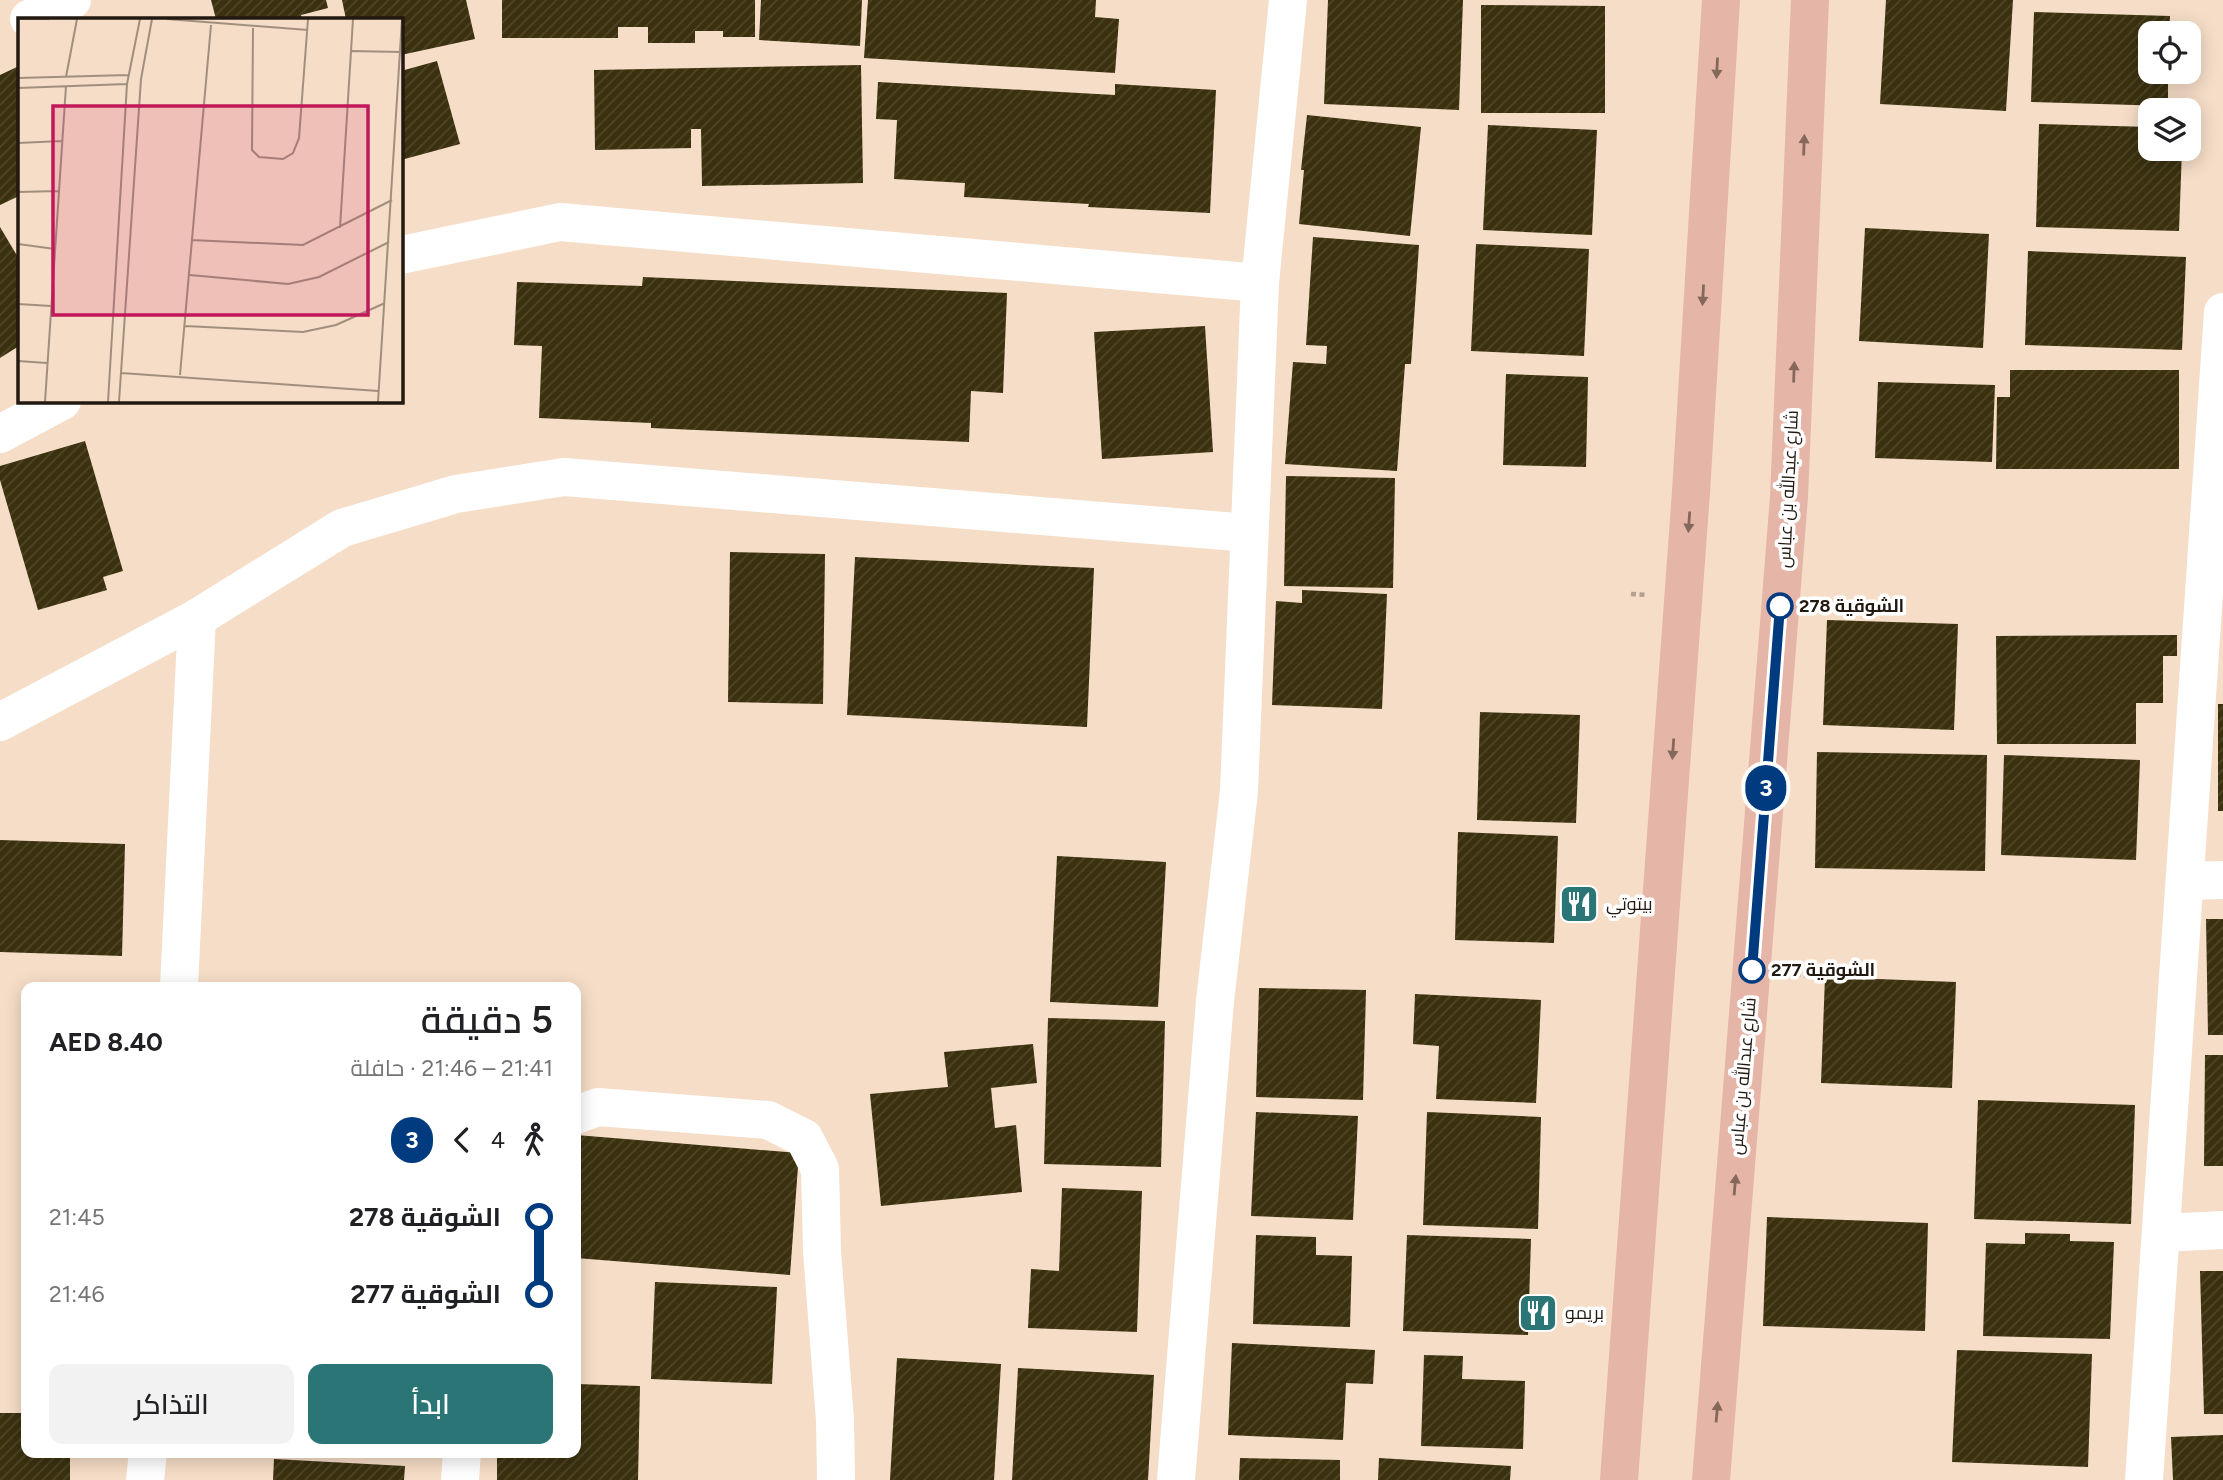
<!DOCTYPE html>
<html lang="ar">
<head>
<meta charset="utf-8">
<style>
	body { margin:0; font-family:Figtree,Cairo,sans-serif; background:#f2f2f2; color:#202124; direction:rtl; height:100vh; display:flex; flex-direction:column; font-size:26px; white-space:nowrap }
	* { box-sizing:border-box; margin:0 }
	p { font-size:23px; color:#757577 }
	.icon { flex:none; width:38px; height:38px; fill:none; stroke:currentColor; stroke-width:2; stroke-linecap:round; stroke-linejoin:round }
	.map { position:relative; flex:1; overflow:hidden; direction:ltr }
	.side { position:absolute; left:21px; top:982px; width:560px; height:476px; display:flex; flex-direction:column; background:#fff; border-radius:14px; box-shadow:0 4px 18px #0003; direction:rtl }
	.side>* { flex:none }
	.badge { padding:0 14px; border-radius:23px; font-size:24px; line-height:46px }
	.buttons { position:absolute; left:2138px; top:21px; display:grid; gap:14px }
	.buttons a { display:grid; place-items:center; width:63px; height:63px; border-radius:14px; background:#fff; box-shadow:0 4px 18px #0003; font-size:35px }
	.map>.badge { position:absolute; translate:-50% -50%; box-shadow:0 0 0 4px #fff }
	.legs { display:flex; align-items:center; gap:10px; height:77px; padding:0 28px; font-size:23px }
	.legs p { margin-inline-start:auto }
	.summary { display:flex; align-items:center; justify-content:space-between; height:119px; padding:0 28px }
	h1 { font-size:38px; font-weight:600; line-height:52px }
	.button { display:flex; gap:14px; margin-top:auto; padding:14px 28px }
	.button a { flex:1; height:80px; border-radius:14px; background:#2b7576; color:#fff; font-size:28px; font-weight:600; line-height:80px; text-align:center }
	.button a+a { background:#f2f2f2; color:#202124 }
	ul { padding:0 28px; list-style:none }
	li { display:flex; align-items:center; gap:24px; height:77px; font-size:26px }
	li i { display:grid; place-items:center; width:10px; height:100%; margin:0 9px; background:currentColor }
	li i::after { content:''; width:18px; height:18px; margin:-9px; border:5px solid; border-radius:50%; background:#fff }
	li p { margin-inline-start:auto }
	li:first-child i { background:linear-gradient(#0000 50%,currentColor 0) }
	li:last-child i { background:linear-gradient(currentColor 50%,#0000 0) }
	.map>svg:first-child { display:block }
	.building { fill:url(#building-hatch) }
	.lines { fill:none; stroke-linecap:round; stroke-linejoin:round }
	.path { stroke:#b4a08e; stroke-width:4.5; stroke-dasharray:5 3.5; stroke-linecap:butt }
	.minor { stroke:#fff; stroke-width:38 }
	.major { stroke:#e5b6a7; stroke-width:38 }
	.oneway { fill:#84685c }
	.line-1-casing { stroke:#fff; stroke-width:16 }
	.line-1 { stroke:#003b80; stroke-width:10 }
	.stop-1-dot { fill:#fff; stroke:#003b80; stroke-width:3.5 }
	.labels { text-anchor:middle; stroke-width:7; stroke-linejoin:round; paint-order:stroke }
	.street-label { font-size:18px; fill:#221911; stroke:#fff }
	.stop-label { font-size:18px; font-weight:bold; fill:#221911; stroke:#fff; text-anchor:start }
	.poi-label { font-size:18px; fill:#221911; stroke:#fff; text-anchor:start }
	.inset-road { fill:none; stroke:#a18f7e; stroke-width:2 }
	.view { fill:#c2185b; fill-opacity:0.15; stroke:#c2185b; stroke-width:3.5 }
	.inset-edge { fill:none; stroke:#221911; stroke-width:3.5 }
</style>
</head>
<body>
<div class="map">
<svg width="2223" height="1480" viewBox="0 0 2223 1480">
	<defs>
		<pattern id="building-hatch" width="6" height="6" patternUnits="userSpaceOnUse" patternTransform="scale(1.75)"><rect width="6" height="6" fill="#3b310f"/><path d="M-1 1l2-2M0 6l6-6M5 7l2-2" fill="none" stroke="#4e4628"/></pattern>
	</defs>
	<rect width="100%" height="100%" fill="#f6ddc7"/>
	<g class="building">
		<polygon points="211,0 326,0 328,8 301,15 302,19 216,19"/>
		<polygon points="342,0 466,0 475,39 401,55 401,19 346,19"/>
		<polygon points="502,0 755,0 755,37 723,37 723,31 695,31 695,43 648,43 648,27 618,27 618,38 502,38"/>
		<polygon points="761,0 862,0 860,46 759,40"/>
		<polygon points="868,0 1096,0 1095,17 1119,19 1115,73 864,58"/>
		<polygon points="1328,0 1463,0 1459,110 1324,104"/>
		<polygon points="1886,0 2013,0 2006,111 1880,104"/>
		<polygon points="1481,5 1605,6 1605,113 1481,113"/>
		<polygon points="2034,12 2170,16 2169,33 2151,33 2151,72 2168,72 2168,106 2031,102"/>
		<polygon points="437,61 460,144 401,160 401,71"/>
		<polygon points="861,65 863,183 702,186 701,129 691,129 691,148 595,150 594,70"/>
		<polygon points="19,66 19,196 0,205 0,75"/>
		<polygon points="878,82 1115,95 1115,84 1216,90 1210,213 1088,207 1089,204 964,197 965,183 894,179 897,120 876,119"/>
		<polygon points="1307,115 1421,127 1410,236 1299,224 1304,170 1301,170"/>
		<polygon points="2039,124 2151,127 2151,149 2182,149 2179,231 2036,227"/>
		<polygon points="1488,125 1597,130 1592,235 1483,230"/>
		<polygon points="0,227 19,259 19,346 0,358"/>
		<polygon points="1865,228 1989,234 1983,348 1859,341"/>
		<polygon points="1313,237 1419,245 1411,364 1405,364 1397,471 1285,464 1293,362 1326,364 1327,346 1306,345"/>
		<polygon points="1476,244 1589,249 1584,356 1471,351"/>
		<polygon points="2028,251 2186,257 2182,350 2025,345"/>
		<polygon points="643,277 1007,293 1003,393 971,391 969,442 651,428 651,423 539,418 542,346 514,345 517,282 642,286"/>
		<polygon points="1205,326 1213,452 1102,459 1094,332"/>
		<polygon points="2010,370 2179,370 2179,469 1996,469 1997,397 2010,397"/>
		<polygon points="1506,374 1588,377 1586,467 1503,465"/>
		<polygon points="1878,382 1995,385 1992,462 1875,458"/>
		<polygon points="85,441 123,571 103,577 107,590 38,610 0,480 0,466"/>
		<polygon points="1286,476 1395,478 1393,588 1284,586"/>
		<polygon points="730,552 825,554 823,704 728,702"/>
		<polygon points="855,557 1094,568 1087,727 847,715"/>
		<polygon points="1302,590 1387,594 1382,709 1272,705 1276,601 1302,603"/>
		<polygon points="1827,620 1958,624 1954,730 1823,725"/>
		<polygon points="2177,635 2177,656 2163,656 2163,703 2136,703 2136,744 1997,744 1996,636"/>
		<rect x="2218" y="704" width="5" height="107"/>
		<polygon points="1480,712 1580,715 1576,823 1477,820"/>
		<polygon points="1817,752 1987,755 1985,871 1815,868"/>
		<polygon points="2004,755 2140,760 2136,860 2001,855"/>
		<polygon points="1458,832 1558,836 1554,943 1455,940"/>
		<polygon points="0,840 125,844 122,956 0,952"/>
		<polygon points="1057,856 1166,862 1158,1007 1050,1002"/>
		<polygon points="2206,919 2223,919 2223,1035 2208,1035"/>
		<polygon points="1825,977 1956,982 1952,1088 1821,1083"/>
		<polygon points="1259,988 1366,990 1363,1100 1256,1097"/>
		<polygon points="1415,994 1541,1000 1536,1103 1436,1099 1439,1046 1413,1044"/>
		<polygon points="1048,1018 1165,1021 1161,1167 1044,1164"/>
		<polygon points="1033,1044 1037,1083 991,1088 995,1128 1016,1125 1022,1192 881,1206 870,1094 948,1087 944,1052"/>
		<polygon points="2205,1055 2223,1055 2223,1166 2204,1166"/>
		<polygon points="1978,1100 2135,1105 2131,1224 1974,1219"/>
		<polygon points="1256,1112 1358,1116 1353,1220 1251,1216"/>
		<polygon points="1427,1112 1541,1117 1538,1229 1423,1225"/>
		<polygon points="576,1135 799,1153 790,1275 576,1258"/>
		<polygon points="1062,1188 1142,1191 1137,1332 1028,1328 1031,1269 1059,1271"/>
		<polygon points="1767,1217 1928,1223 1925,1331 1763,1326"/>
		<polygon points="2025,1233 2070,1234 2070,1241 2114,1242 2110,1339 1983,1336 1986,1243 2025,1244"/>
		<polygon points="1256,1235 1316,1237 1316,1255 1352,1256 1350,1327 1253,1324"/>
		<polygon points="1407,1235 1531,1239 1528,1335 1403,1331"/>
		<polygon points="2200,1271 2223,1271 2223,1414 2204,1414"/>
		<polygon points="655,1282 777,1287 772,1384 651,1379"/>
		<polygon points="1232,1343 1375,1350 1373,1384 1346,1383 1343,1440 1228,1435"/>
		<polygon points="1957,1350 2092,1354 2088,1467 1952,1462"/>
		<polygon points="1424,1355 1463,1356 1462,1379 1525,1381 1523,1449 1421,1446"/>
		<polygon points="897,1358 1001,1364 994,1480 890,1480"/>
		<polygon points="1018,1368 1154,1375 1148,1480 1012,1480"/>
		<polygon points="576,1384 640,1386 638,1480 497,1480 497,1452 576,1452"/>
		<polygon points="0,1413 26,1413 26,1452 70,1452 70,1480 0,1480"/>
		<polygon points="2223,1435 2223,1480 2173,1480 2171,1437"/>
		<polygon points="1240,1458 1340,1460 1340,1480 1239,1480"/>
		<polygon points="1379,1458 1511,1466 1510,1480 1378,1480"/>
		<polygon points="274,1459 405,1466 404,1480 273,1480"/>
	</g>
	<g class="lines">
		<g class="path">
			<polyline points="1631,594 1648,595"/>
			<polyline points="1787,974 1815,976"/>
		</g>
		<g class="minor">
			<polyline points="29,19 72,0"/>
			<polyline points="401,255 560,222 1260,283"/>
			<polyline points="0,434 62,401"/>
			<polyline points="0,722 197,618 342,528 456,494 564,477 1249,533"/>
			<polyline points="2185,881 2223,880"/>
			<polyline points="179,987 197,618"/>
			<polyline points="576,1115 598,1107 768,1120 804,1138 820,1169 822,1251 835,1420 836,1480"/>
			<polyline points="2161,1233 2223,1230"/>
			<polyline points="145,1480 148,1452"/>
			<polyline points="460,1480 462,1452"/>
			<polyline points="1176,1480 1215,1001 1239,791 1260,283 1288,0"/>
			<polyline points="2144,1480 2223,312"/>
		</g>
		<g class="major">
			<polyline points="1619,1480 1691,492 1721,0"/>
			<polyline points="1711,1480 1789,497 1810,0"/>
		</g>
	</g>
	<defs><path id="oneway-solid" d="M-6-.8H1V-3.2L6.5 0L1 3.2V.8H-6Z" transform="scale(1.75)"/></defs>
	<g class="oneway">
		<use href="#oneway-solid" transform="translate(1717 68) rotate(93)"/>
		<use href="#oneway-solid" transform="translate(1804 145) rotate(-88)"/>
		<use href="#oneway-solid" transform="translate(1703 295) rotate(93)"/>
		<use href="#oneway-solid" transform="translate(1794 372) rotate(-88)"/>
		<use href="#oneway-solid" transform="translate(1689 522) rotate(94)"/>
		<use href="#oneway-solid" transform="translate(1673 749) rotate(94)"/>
		<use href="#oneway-solid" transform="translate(1735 1185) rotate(-85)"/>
		<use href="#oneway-solid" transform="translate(1717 1412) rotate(-85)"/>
	</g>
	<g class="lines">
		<g class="line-1-casing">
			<polyline id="line-1" points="1752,970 1780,606"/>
		</g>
		<use href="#line-1" class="line-1"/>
	</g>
	<defs>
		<g id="restaurant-square" transform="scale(2.0125)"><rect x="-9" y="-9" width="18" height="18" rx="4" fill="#2b7576" stroke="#fff"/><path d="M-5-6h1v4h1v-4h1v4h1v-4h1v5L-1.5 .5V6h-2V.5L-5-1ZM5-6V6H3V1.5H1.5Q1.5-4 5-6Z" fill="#fff"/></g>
	</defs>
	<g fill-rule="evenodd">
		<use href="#restaurant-square" x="1579" y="904"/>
		<use href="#restaurant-square" x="1538" y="1313"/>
	</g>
	<g class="stop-1-dot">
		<circle cx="1780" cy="606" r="12"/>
		<circle cx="1752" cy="970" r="12"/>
	</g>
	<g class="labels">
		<g class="street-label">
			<text transform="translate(1788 489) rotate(-87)" y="6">شارع عبدالله بن عباس</text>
			<text transform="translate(1743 1076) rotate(-85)" y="6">شارع عبدالله بن عباس</text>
		</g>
		<g class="stop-label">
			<text x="1799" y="612">الشوقية 278</text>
			<text x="1771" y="976">الشوقية 277</text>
		</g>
		<g class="poi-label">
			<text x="1606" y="910">بيتوتي</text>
			<text x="1565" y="1319">بريمو</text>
		</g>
	</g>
	<g transform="translate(18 18)">
		<rect width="385" height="385" fill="#f6ddc7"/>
		<path class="inset-road" d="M0,1h31M149,1l141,11M235,10l-1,122 7,7 24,2 10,-6 6,-15 9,-119M332,33l51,1M48,59l11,-58M0,60l110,-3M0,70l109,-4M0,125l44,-2M0,174l41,-1M322,210l13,-209M173,222l112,5 89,-45M0,226l37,5M172,257l98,9 31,-7 70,-35M0,286l33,2M167,308l118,6 33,-7 49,-22M0,343l29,2M103,355l257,18M162,357l31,-350M27,384l21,-316M90,384l19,-318 13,-65M101,384l22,-323 11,-60M360,384l24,-383"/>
		<path class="view" d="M35,88h315v209h-315z"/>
		<rect width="385" height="385" class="inset-edge"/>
	</g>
</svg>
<div class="buttons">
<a><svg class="icon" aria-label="locate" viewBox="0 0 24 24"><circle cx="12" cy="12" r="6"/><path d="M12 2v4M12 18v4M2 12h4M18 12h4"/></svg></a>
<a><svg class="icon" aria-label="layers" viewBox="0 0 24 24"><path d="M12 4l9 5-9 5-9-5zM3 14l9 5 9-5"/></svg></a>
</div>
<b class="badge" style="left:1766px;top:788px;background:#003b80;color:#fff">3</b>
<section class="side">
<div class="summary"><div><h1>5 دقيقة</h1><p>21:41 – 21:46 · حافلة</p></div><b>AED 8.40</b></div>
<div class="legs"><svg class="icon" aria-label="walk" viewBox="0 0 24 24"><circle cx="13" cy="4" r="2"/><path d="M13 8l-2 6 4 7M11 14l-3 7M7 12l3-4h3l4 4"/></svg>4<svg class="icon" aria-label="back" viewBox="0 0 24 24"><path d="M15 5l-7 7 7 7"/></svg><b class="badge" style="background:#003b80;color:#fff">3</b></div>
<ul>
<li><i style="color:#003b80"></i><b>الشوقية 278</b><p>21:45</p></li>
<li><i style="color:#003b80"></i><b>الشوقية 277</b><p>21:46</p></li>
</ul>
<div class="button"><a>ابدأ</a><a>التذاكر</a></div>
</section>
</div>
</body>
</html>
